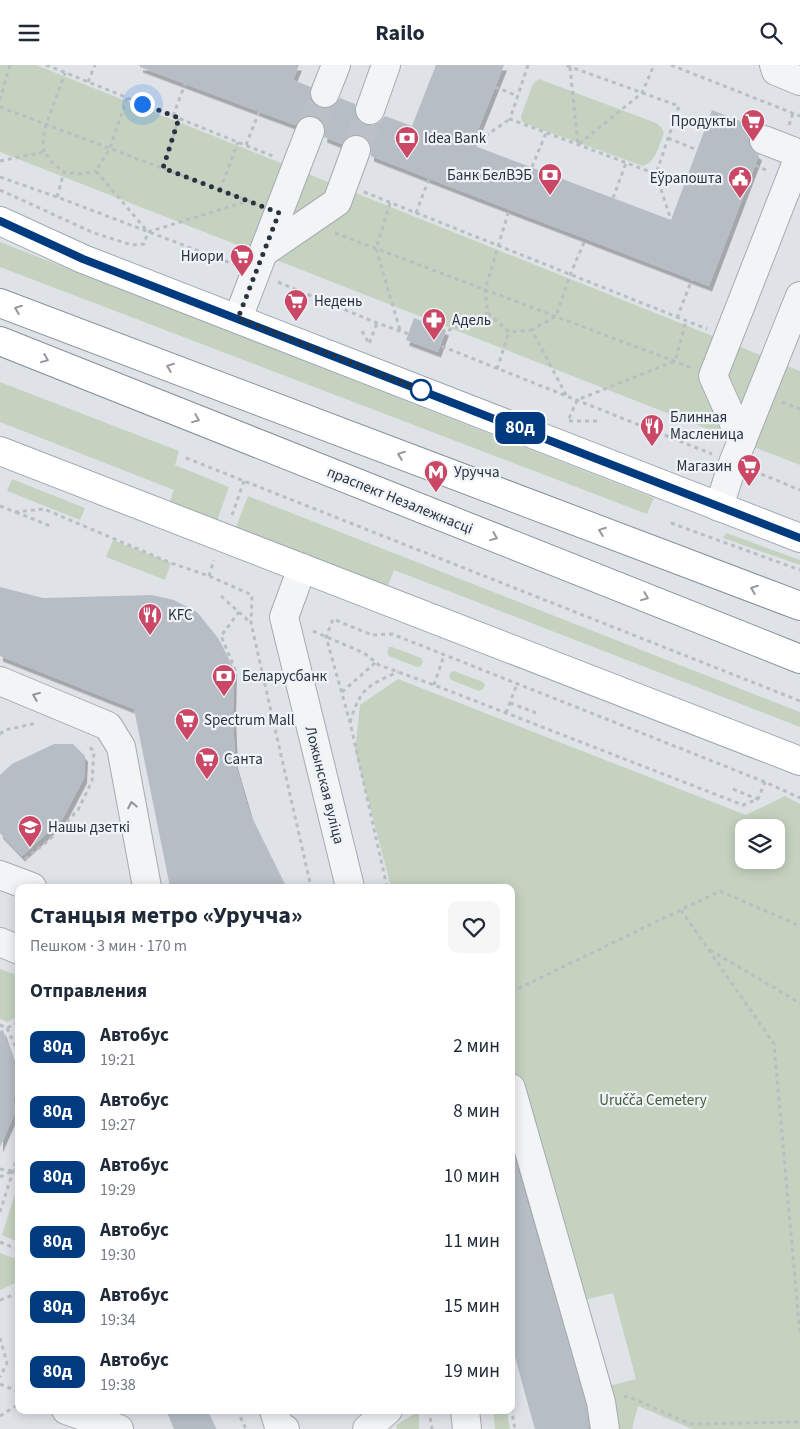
<!DOCTYPE html>
<html lang="ru">
<head>
<meta charset="utf-8">
<style>
	body { margin:0; font-family:"Source Sans 3",sans-serif; background:#f6f6f7; color:#1f2937; height:100vh; display:flex; flex-direction:column; font-size:19px; white-space:nowrap }
	* { box-sizing:border-box; margin:0 }
	p { font-size:16px; color:#747a83 }
	.icon { flex:none; width:28px; height:28px; fill:none; stroke:currentColor; stroke-width:2; stroke-linecap:round; stroke-linejoin:round }
	.map { position:relative; flex:1; overflow:hidden }
	.sheet { position:absolute; left:15px; top:819px; width:500px; height:530px; display:flex; flex-direction:column; background:#fff; border-radius:10px; box-shadow:0 2px 12px #0003 }
	.sheet>* { flex:none }
	.badge { padding:0 10px; border-radius:8px; font-size:18px; line-height:32px }
	.buttons { position:absolute; left:735px; top:754px; display:grid; gap:10px }
	.buttons a { display:grid; place-items:center; width:50px; height:50px; border-radius:10px; background:#fff; box-shadow:0 2px 12px #0003; font-size:25px }
	.you { position:absolute; width:25px; height:25px; margin:-12px; border:4px solid #fff; border-radius:50%; background:#1a73e8; box-shadow:0 0 0 8px #1a73e833 }
	.map>.badge { position:absolute; translate:-50% -50%; box-shadow:0 0 0 2px #fff }
	h2 { padding:0 15px; font-size:19px; line-height:45px }
	.round { display:grid; place-items:center; flex:none; width:52px; height:52px; border-radius:10px; background:#f6f6f7 }
	.overview { display:flex; align-items:center; justify-content:space-between; height:85px; padding:0 15px }
	h1 { font-size:24px; font-weight:700; line-height:38px }
	ul { padding:0; list-style:none }
	li { display:flex; align-items:center; gap:15px; height:65px; padding:0 15px }
	li div { flex:1 }
	li b { display:block; font-size:19px }
	li em { font-style:normal }
	li .badge { min-width:55px; font-weight:700; text-align:center }
	header { display:flex; justify-content:space-between; align-items:center; height:65px; padding:0 15px; background:#fff; font-size:22px; font-weight:700 }
	.map>svg:first-child { display:block }
	.green { fill:#c6d2c0; fill-rule:evenodd }
	.building { fill:#b7bdc5; filter:url(#shadow) }
	.lines { fill:none; stroke-linecap:round; stroke-linejoin:round }
	.minor-tunnel { stroke:#bac0c6; stroke-width:28; stroke-dasharray:28 14; stroke-linecap:butt }
	.minor-casing { stroke:#a4abb2; stroke-width:30 }
	.major-casing { stroke:#9fa9b3; stroke-width:30 }
	.highway-casing { stroke:#87929e; stroke-width:30 }
	.path { stroke:#b9bec3; stroke-width:3; stroke-dasharray:4 4; stroke-linecap:butt }
	.minor { stroke:#f2f4f6; stroke-width:28 }
	.major { stroke:#fff; stroke-width:28 }
	.highway { stroke:#fff; stroke-width:28 }
	.oneway { stroke:#94999f }
	.oneway2 { stroke:#8d949a }
	.line-casing { stroke:#fff; stroke-width:11 }
	.line { stroke:#003b80; stroke-width:8 }
	.walk { stroke:#28333f; stroke-width:5; stroke-dasharray:0 9 }
	.stop-dot { fill:#fff; stroke:#003b80; stroke-width:2.5 }
	.labels { text-anchor:middle; stroke-width:4.5; stroke-linejoin:round; paint-order:stroke }
	.poi-label { font-size:15px; fill:#28333f; stroke:#eff2f6; text-anchor:start }
	.street-label { font-size:15px; fill:#28333f; stroke:#eff2f6 }
	.park-label { font-size:15px; fill:#405a36; stroke:#eff2f6 }
</style>
</head>
<body>
<header><svg class="icon" aria-label="menu" viewBox="0 0 24 24"><path d="M4 6h16M4 12h16M4 18h16"/></svg>Railo<svg class="icon" aria-label="search" viewBox="0 0 24 24"><circle cx="10" cy="10" r="6"/><path d="M15 15l6 6"/></svg></header>
<div class="map">
<svg width="800" height="1364" viewBox="0 0 800 1364">
	<defs>
		<filter id="shadow"><feDropShadow dx="3" dy="5.5" stdDeviation="0" flood-color="#0004"/></filter>
	</defs>
	<rect width="100%" height="100%" fill="#dfe3e8"/>
	<g class="green">
		<polygon points="0,0 36,0 800,306 800,400 0,87"/>
		<path d="M539,14l117,44 5,4 3,6c-5,12 -8,29 -21,33l-117,-42 -4,-3 -1,-5 11,-30 3,-4z"/>
		<polygon points="0,177 654,433 647,449 0,202"/>
		<polygon points="0,317 179,386 175,400 229,422 217,456 169,439 174,425 0,357"/>
		<polygon points="12,414 85,443 80,455 7,426"/>
		<polygon points="248,431 800,647 800,662 394,505 388,521 236,462"/>
		<polygon points="726,468 800,495 800,500 723,473"/>
		<polygon points="113,475 171,498 165,515 106,492"/>
		<polygon points="389,582 392,582 421,593 423,596 421,601 417,602 389,591 387,588"/>
		<polygon points="454,606 483,617 485,620 483,624 479,626 451,615 449,611 451,607"/>
		<path d="M398,614l348,136 39,-19 15,8v625h-108l-54,-23 -6,23h-15l-12,-42 31,-8 -23,-86 -33,8 -69,-235v-179h-120l-36,-137 5,-45zM744,762h32v33h-32z"/>
		<polygon points="0,904 19,911 19,951 7,957 0,954"/>
		<polygon points="18,1120 19,1120 19,1177 2,1170"/>
		<polygon points="0,1188 19,1195 19,1216 0,1225"/>
		<polygon points="493,1345 507,1345 510,1364 495,1364"/>
		<polygon points="419,1346 419,1364 397,1364 396,1360"/>
	</g>
	<g class="building">
		<polygon points="140,0 299,0 293,15 311,22 310,31 313,37 319,42 327,43 334,40 340,33 355,39 355,48 358,55 364,60 373,60 380,57 385,51 412,61 436,0 504,0 472,80 671,155 712,45 756,62 750,69 749,77 752,84 759,90 709,221 456,124 371,91 371,82 368,75 362,71 353,70 346,73 342,79 324,72 325,63 322,56 316,52 307,51 300,54 295,60 140,2"/>
		<polygon points="414,253 446,265 438,287 406,275"/>
		<polygon points="0,522 43,533 152,530 174,535 197,547 218,573 234,605 233,647 235,698 250,749 286,822 170,822 134,644 0,591"/>
		<polygon points="54,679 73,679 85,691 84,713 63,753 22,791 0,768 0,710 12,699"/>
		<polygon points="3,965 19,1012 19,1019 13,1035 17,1043 0,1082 0,966"/>
		<polygon points="511,1081 586,1340 589,1364 535,1364 530,1347 511,1277"/>
		<polygon points="166,1345 207,1345 216,1364 174,1364"/>
	</g>
	<g class="lines">
		<g class="minor-tunnel">
			<polyline points="310,66 325,28"/>
			<polyline points="356,85 370,45"/>
		</g>
		<g class="minor-casing">
			<g id="minor">
				<polyline points="774,0 776,6 800,16"/>
				<polyline points="325,28 336,0"/>
				<polyline points="370,45 386,0"/>
				<polyline points="764,75 800,89"/>
				<polyline points="264,187 337,137 356,85"/>
				<polyline points="238,253 310,66"/>
				<polyline points="742,376 713,311 800,89"/>
				<polyline points="719,442 733,398 800,231"/>
				<polyline points="302,503 284,552 350,822"/>
				<polyline points="0,616 108,661 121,682 147,822"/>
				<polyline points="0,810 32,822"/>
				<polyline points="0,877 19,885"/>
				<polyline points="511,1023 601,1337 605,1364"/>
				<polyline points="66,1345 119,1364"/>
				<polyline points="274,1345 279,1362 285,1364"/>
				<polyline points="465,1345 467,1364"/>
				<polyline points="367,1364 388,1345"/>
			</g>
		</g>
		<g class="major-casing">
			<g id="major">
				<polyline points="0,156 83,194 800,473"/>
				<polyline points="0,386 800,696"/>
			</g>
		</g>
		<g class="highway-casing">
			<g id="highway">
				<polyline points="0,238 800,541"/>
				<polyline points="0,276 800,594"/>
			</g>
		</g>
		<g class="path">
			<polyline points="46,0 275,92"/>
			<polyline points="528,0 510,54 656,109 679,41 565,0"/>
			<polyline points="671,0 800,51"/>
			<polyline points="570,2 578,80 642,28 654,0"/>
			<polyline points="88,17 95,0"/>
			<polyline points="495,22 518,31"/>
			<polyline points="127,33 110,83 96,106 148,167 248,136"/>
			<polyline points="0,35 10,0"/>
			<polyline points="0,42 257,139"/>
			<polyline points="173,51 185,19"/>
			<polyline points="789,60 793,48"/>
			<polyline points="668,73 697,85"/>
			<polyline points="246,80 259,47"/>
			<polyline points="472,80 510,54"/>
			<polyline points="44,87 43,74 46,60 65,8"/>
			<polyline points="0,96 44,87 53,98 64,107"/>
			<polyline points="755,100 768,106"/>
			<polyline points="532,102 546,68"/>
			<polyline points="163,103 179,53"/>
			<polyline points="656,109 671,155"/>
			<polyline points="0,112 57,132 233,199"/>
			<polyline points="0,125 94,168 132,180 144,179 148,167"/>
			<polyline points="220,125 238,77"/>
			<polyline points="364,127 707,264"/>
			<polyline points="57,132 64,107 80,109 96,106"/>
			<polyline points="613,133 626,98"/>
			<polyline points="390,138 376,184 400,265"/>
			<polyline points="416,148 429,114"/>
			<polyline points="335,168 692,303"/>
			<polyline points="278,217 377,258 426,275 712,389"/>
			<polyline points="488,248 509,267 532,265"/>
			<polyline points="677,253 692,214"/>
			<polyline points="362,266 369,279 377,258"/>
			<polyline points="426,275 488,248 485,225 509,145"/>
			<polyline points="497,304 509,267"/>
			<polyline points="566,330 532,265 556,251 570,210 586,173"/>
			<polyline points="782,337 800,344"/>
			<polyline points="597,356 568,356 577,335 675,296 686,256"/>
			<polyline points="186,393 800,636"/>
			<polyline points="754,406 800,425"/>
			<polyline points="0,441 15,447 44,444 171,498 209,511 252,530 251,558 311,822"/>
			<polyline points="16,447 50,461"/>
			<polyline points="232,450 244,416"/>
			<polyline points="671,458 800,505"/>
			<polyline points="209,511 214,495"/>
			<polyline points="221,531 250,557"/>
			<polyline points="313,566 364,588 379,600 434,620 743,740 758,734 765,717"/>
			<polyline points="233,611 237,609 221,571 239,547"/>
			<polyline points="434,620 444,590"/>
			<polyline points="342,627 376,597"/>
			<polyline points="510,638 539,649"/>
			<polyline points="506,648 517,619"/>
			<path d="M350,657c3,-10 7,-21 13,-29 7,-9 25,-17 35,-21"/>
			<polyline points="0,669 5,665 37,658"/>
			<polyline points="733,724 757,734"/>
			<polyline points="25,794 49,775 78,745 92,716 94,686 87,680"/>
			<polyline points="387,822 350,657 326,572 333,554 372,570 392,569 765,717 800,733"/>
			<polyline points="681,845 774,979 800,1270"/>
			<polyline points="710,885 800,938"/>
			<polyline points="511,927 720,826 800,861"/>
			<polyline points="0,960 7,963 19,957"/>
			<polyline points="7,963 19,989"/>
			<polyline points="0,1104 12,1106 19,1110"/>
			<polyline points="0,1112 19,1103"/>
			<polyline points="0,1147 19,1087"/>
			<polyline points="0,1177 19,1185"/>
			<polyline points="0,1235 19,1228"/>
			<polyline points="0,1273 7,1298 0,1312"/>
			<polyline points="0,1319 19,1327"/>
			<polyline points="624,1332 628,1331 690,1359 800,1357"/>
			<polyline points="511,1343 515,1364"/>
			<polyline points="237,1345 246,1364"/>
			<polyline points="429,1345 432,1364"/>
			<polyline points="0,1351 19,1339"/>
		</g>
		<use href="#minor" class="minor"/>
		<use href="#major" class="major"/>
		<use href="#highway" class="highway"/>
	</g>
	<defs><path id="oneway-chevron" d="M-2-3.5L2.5 0L-2 3.5" fill="none" stroke-width="1.6" stroke-linecap="round" stroke-linejoin="round" transform="scale(1.25)"/></defs>
	<g class="oneway">
		<use href="#oneway-chevron" transform="translate(18 244) rotate(-159)"/>
		<use href="#oneway-chevron" transform="translate(45 294) rotate(22)"/>
		<use href="#oneway-chevron" transform="translate(170 302) rotate(-159)"/>
		<use href="#oneway-chevron" transform="translate(196 354) rotate(22)"/>
		<use href="#oneway-chevron" transform="translate(401 390) rotate(-159)"/>
		<use href="#oneway-chevron" transform="translate(602 466) rotate(-159)"/>
		<use href="#oneway-chevron" transform="translate(494 472) rotate(22)"/>
		<use href="#oneway-chevron" transform="translate(754 524) rotate(-159)"/>
		<use href="#oneway-chevron" transform="translate(645 532) rotate(22)"/>
	</g>
	<g class="oneway2">
		<use href="#oneway-chevron" transform="translate(36 631) rotate(-158)"/>
		<use href="#oneway-chevron" transform="translate(132 740) rotate(-101)"/>
	</g>
	<g class="lines">
		<g class="line-casing">
			<polyline id="line" points="0,156 83,194 800,473"/>
		</g>
		<use href="#line" class="line"/>
		<polyline class="walk" points="142,39 179,53 163,103 279,148 238,253 421,325"/>
	</g>
	<defs>
		<g id="supermarket-pin" transform="scale(1.25)"><path d="M0 17L-7.5 6A9.5 9.5 0 1 1 7.5 6Z" fill="#cb4766" stroke="#eff2f6"/><path d="M-6-5.5h2.5l.6 2H6L4.5 2H-2.5L-4.4-4H-6ZM-1.5 3.2a1.3 1.3 0 1 0 .1 0ZM3 3.2a1.3 1.3 0 1 0 .1 0Z" fill="#fff"/></g>
		<g id="bank-pin" transform="scale(1.25)"><path d="M0 17L-7.5 6A9.5 9.5 0 1 1 7.5 6Z" fill="#cb4766" stroke="#eff2f6"/><path d="M-6-4H6V4H-6ZM0-2.3a2.3 2.3 0 1 0 0 4.6a2.3 2.3 0 1 0 0-4.6Z" fill="#fff"/></g>
		<g id="civic-pin" transform="scale(1.25)"><path d="M0 17L-7.5 6A9.5 9.5 0 1 1 7.5 6Z" fill="#cb4766" stroke="#eff2f6"/><path d="M-.6-6.5H3V-4.5H.6V-3L4-1V1h2V6H-6V1h2V-1L-.6-3ZM-1.2 2.5V6h2.4V2.5Z" fill="#fff"/></g>
		<g id="pharmacy-pin" transform="scale(1.25)"><path d="M0 17L-7.5 6A9.5 9.5 0 1 1 7.5 6Z" fill="#cb4766" stroke="#eff2f6"/><path d="M-2-6h4v4h4v4h-4v4h-4v-4h-4v-4h4Z" fill="#fff"/></g>
		<g id="restaurant-pin" transform="scale(1.25)"><path d="M0 17L-7.5 6A9.5 9.5 0 1 1 7.5 6Z" fill="#cb4766" stroke="#eff2f6"/><path d="M-5-6h1v4h1v-4h1v4h1v-4h1v5L-1.5 .5V6h-2V.5L-5-1ZM5-6V6H3V1.5H1.5Q1.5-4 5-6Z" fill="#fff"/></g>
		<g id="metro-pin" transform="scale(1.25)"><path d="M0 17L-7.5 6A9.5 9.5 0 1 1 7.5 6Z" fill="#cb4766" stroke="#eff2f6"/><path d="M-5.5 5V-5H-3L0 0L3-5H5.5V5H3V-.5L0 4L-3-.5V5Z" fill="#fff"/></g>
		<g id="school-pin" transform="scale(1.25)"><path d="M0 17L-7.5 6A9.5 9.5 0 1 1 7.5 6Z" fill="#cb4766" stroke="#eff2f6"/><path d="M0-5L7-2L0 1L-7-2ZM-4 1L0 2.5L4 1V4Q0 6-4 4Z" fill="#fff"/></g>
	</defs>
	<g fill-rule="evenodd">
		<use href="#supermarket-pin" x="753" y="56"/>
		<use href="#bank-pin" x="407" y="73"/>
		<use href="#bank-pin" x="550" y="110"/>
		<use href="#civic-pin" x="740" y="113"/>
		<use href="#supermarket-pin" x="242" y="191"/>
		<use href="#supermarket-pin" x="296" y="236"/>
		<use href="#pharmacy-pin" x="434" y="255"/>
		<use href="#restaurant-pin" x="652" y="361"/>
		<use href="#supermarket-pin" x="749" y="401"/>
		<use href="#metro-pin" x="436" y="407"/>
		<use href="#restaurant-pin" x="150" y="550"/>
		<use href="#bank-pin" x="224" y="611"/>
		<use href="#supermarket-pin" x="187" y="655"/>
		<use href="#supermarket-pin" x="207" y="694"/>
		<use href="#school-pin" x="30" y="762"/>
	</g>
	<circle class="stop-dot" cx="421" cy="325" r="10"/>
	<g class="labels">
		<g class="poi-label">
			<text x="736" y="61" text-anchor="end">Продукты</text>
			<text x="424" y="78">Idea Bank</text>
			<text x="532" y="115" text-anchor="end">Банк БелВЭБ</text>
			<text x="722" y="118" text-anchor="end">Еўрапошта</text>
			<text x="224" y="196" text-anchor="end">Ниори</text>
			<text x="314" y="241">Недень</text>
			<text x="452" y="260">Адель</text>
			<text x="670" y="357">Блинная<tspan x="670" dy="17">Масленица</tspan></text>
			<text x="732" y="406" text-anchor="end">Магазин</text>
			<text x="454" y="412">Уручча</text>
			<text x="168" y="555">KFC</text>
			<text x="242" y="616">Беларусбанк</text>
			<text x="204" y="660">Spectrum Mall</text>
			<text x="224" y="699">Санта</text>
			<text x="48" y="767">Нашы дзеткі</text>
		</g>
		<g class="street-label">
			<text transform="translate(400 435) rotate(22)" y="5">праспект Незалежнасці</text>
			<text transform="translate(325 720) rotate(76)" y="5">Ложынская вуліца</text>
		</g>
		<g class="park-label">
			<text x="653" y="1040">Uručča Cemetery</text>
		</g>
	</g>
</svg>
<div class="buttons">
<a><svg class="icon" aria-label="layers" viewBox="0 0 24 24"><path d="M12 4l9 5-9 5-9-5zM3 14l9 5 9-5"/></svg></a>
</div>
<div class="you" style="left:142px;top:39px"></div>
<b class="badge" style="left:520px;top:363px;background:#003b80;color:#fff">80д</b>
<section class="sheet">
<div class="overview"><div><h1>Станцыя метро «Уручча»</h1><p>Пешком · 3 мин · 170 m</p></div><a class="round"><svg class="icon" aria-label="heart" viewBox="0 0 24 24"><path d="M12 20l-8-8c-3-5 5-10 8-4 3-6 11-1 8 4z"/></svg></a></div>
<h2>Отправления</h2>
<ul>
<li><span class="badge" style="background:#003b80;color:#fff">80д</span><div><b>Автобус</b><p>19:21</p></div><em>2 мин</em></li>
<li><span class="badge" style="background:#003b80;color:#fff">80д</span><div><b>Автобус</b><p>19:27</p></div><em>8 мин</em></li>
<li><span class="badge" style="background:#003b80;color:#fff">80д</span><div><b>Автобус</b><p>19:29</p></div><em>10 мин</em></li>
<li><span class="badge" style="background:#003b80;color:#fff">80д</span><div><b>Автобус</b><p>19:30</p></div><em>11 мин</em></li>
<li><span class="badge" style="background:#003b80;color:#fff">80д</span><div><b>Автобус</b><p>19:34</p></div><em>15 мин</em></li>
<li><span class="badge" style="background:#003b80;color:#fff">80д</span><div><b>Автобус</b><p>19:38</p></div><em>19 мин</em></li>
</ul>
</section>
</div>
</body>
</html>
